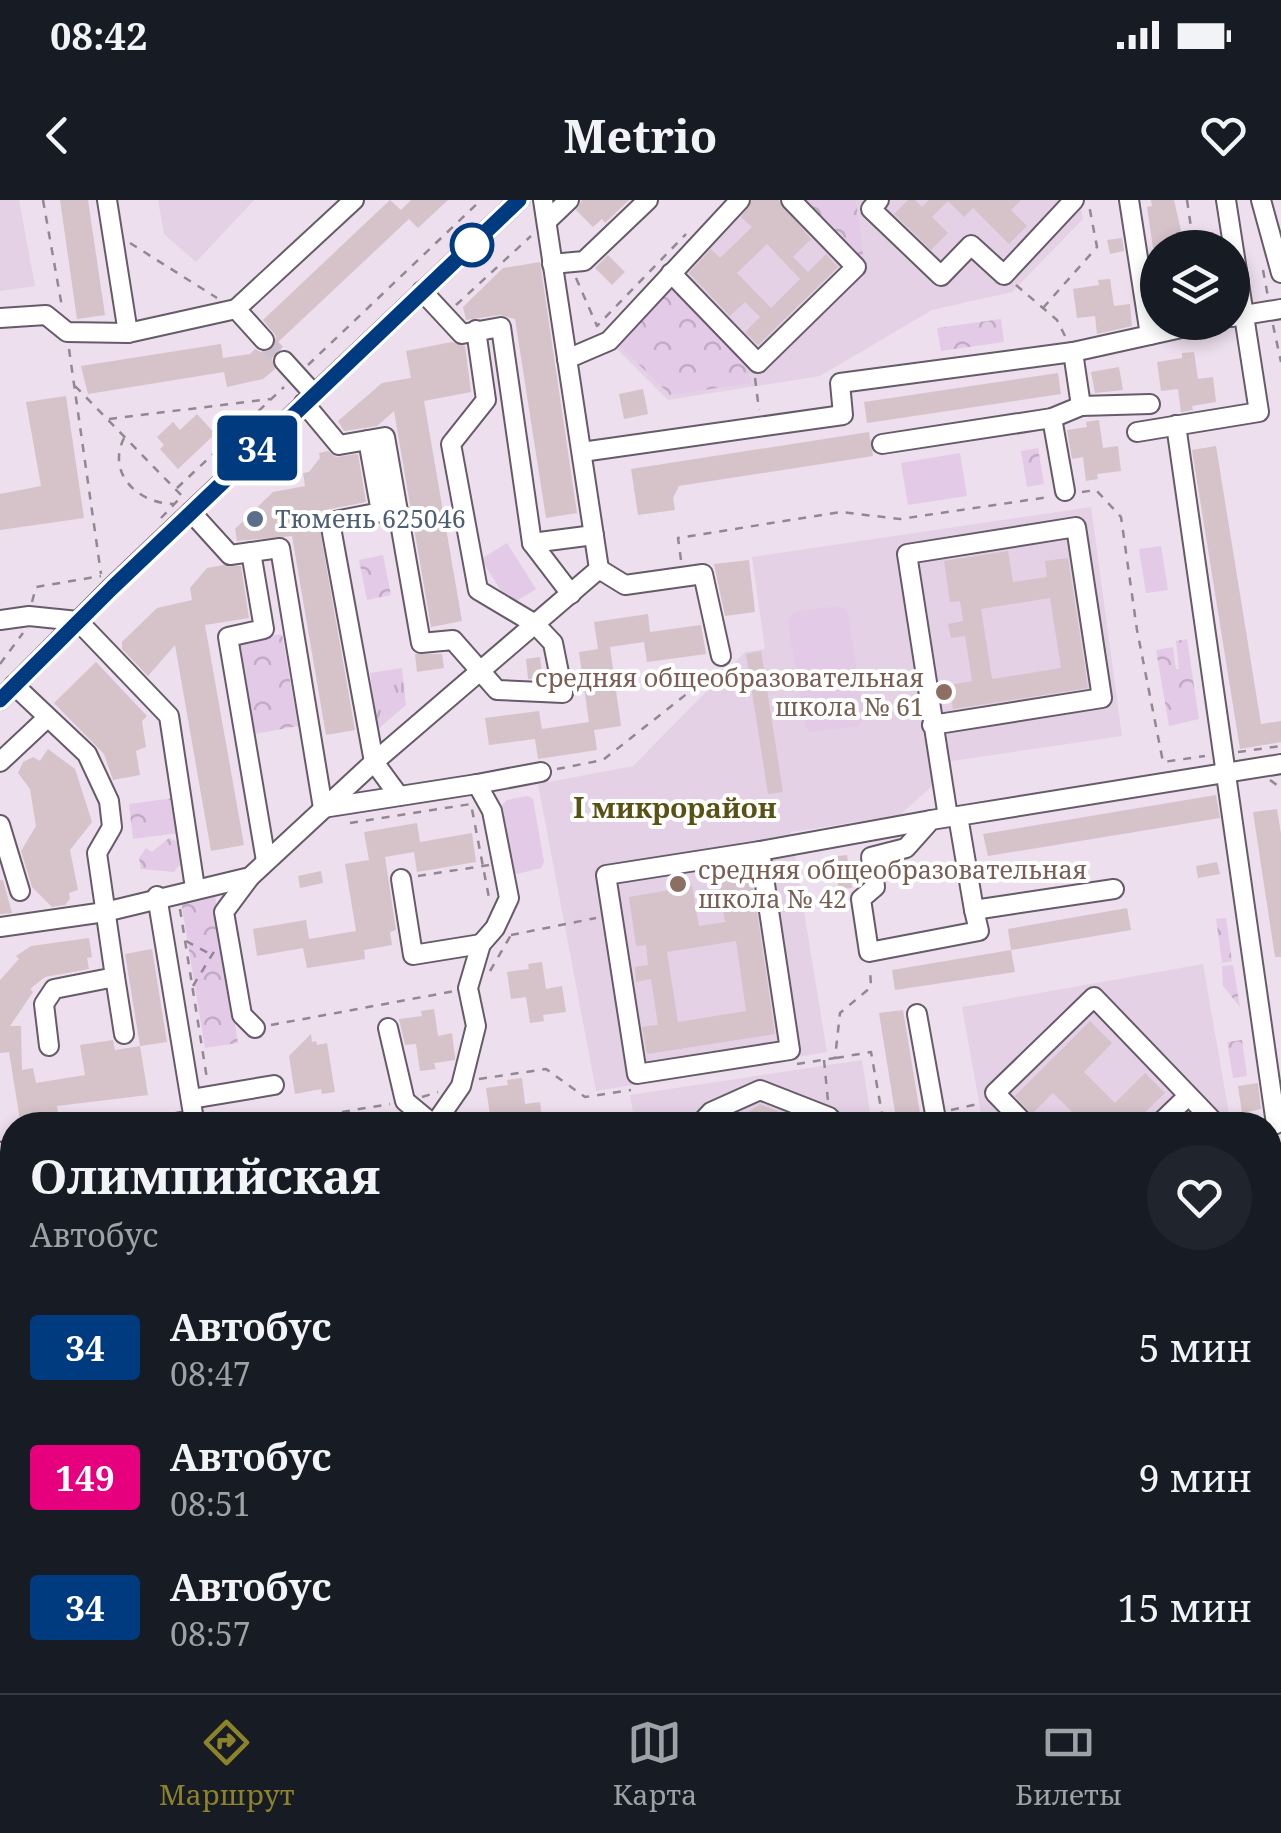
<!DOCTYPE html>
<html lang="ru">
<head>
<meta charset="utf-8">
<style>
	body { margin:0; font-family:"Noto Serif",serif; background:#20242c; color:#f1f3f6; height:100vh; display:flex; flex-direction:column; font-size:38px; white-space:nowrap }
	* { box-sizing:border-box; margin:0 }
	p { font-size:32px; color:#9ea1a6 }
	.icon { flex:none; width:55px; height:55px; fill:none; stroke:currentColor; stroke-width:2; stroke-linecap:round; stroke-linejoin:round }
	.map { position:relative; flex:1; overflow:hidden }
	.details { position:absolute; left:0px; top:912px; width:1282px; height:582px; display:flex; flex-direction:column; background:#171b24; border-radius:40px 40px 0 0; box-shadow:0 5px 15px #0003 }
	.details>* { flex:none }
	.badge { padding:0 20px; border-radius:8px; font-size:35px; line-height:65px }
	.controls { position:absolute; left:1140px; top:30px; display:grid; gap:20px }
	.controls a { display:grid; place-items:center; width:110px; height:110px; border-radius:50%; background:#171b24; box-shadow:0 5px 15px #0003; font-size:50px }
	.map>.badge { position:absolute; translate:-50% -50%; box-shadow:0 0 0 5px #fff }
	.round { display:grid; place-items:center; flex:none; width:105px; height:105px; border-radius:52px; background:#20242c }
	.headline { display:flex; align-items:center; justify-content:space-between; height:170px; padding:0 30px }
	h1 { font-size:48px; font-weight:700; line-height:75px }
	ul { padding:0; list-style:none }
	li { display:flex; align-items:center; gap:30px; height:130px; padding:0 30px }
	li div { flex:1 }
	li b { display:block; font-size:38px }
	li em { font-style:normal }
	li .badge { min-width:110px; font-weight:700; text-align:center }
	.status { display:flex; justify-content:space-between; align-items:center; height:70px; padding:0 50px; background:#171b24; direction:ltr }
	.status svg { height:28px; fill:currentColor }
	header { display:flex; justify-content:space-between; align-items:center; height:130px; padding:0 30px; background:#171b24; font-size:45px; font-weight:700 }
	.dock { display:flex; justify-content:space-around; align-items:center; height:140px; border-top:2px solid #363941; background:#171b24; font-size:28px; color:#9ea1a6 }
	.dock a { display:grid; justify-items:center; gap:5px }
	.dock .selected { color:#8b822a }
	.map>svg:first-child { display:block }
	.built { fill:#e4d1e6 }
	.grass { fill:url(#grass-tufts) }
	.forest { fill:url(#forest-crowns) }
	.pitch { fill:#e3cae6 }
	.building { fill:#d6c2c9; fill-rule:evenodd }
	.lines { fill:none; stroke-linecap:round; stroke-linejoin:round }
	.minor-tunnel { stroke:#cdc0ce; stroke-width:18; stroke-dasharray:18 9; stroke-linecap:butt }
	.minor-casing { stroke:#665b68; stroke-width:22 }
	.major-casing { stroke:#665b68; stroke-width:28 }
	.path { stroke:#918892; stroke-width:2.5; stroke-dasharray:8 8; stroke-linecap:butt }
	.minor { stroke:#fff; stroke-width:18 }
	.major { stroke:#fff; stroke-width:22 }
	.line-casing { stroke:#fff; stroke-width:22 }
	.line { stroke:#003b80; stroke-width:15 }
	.stop-dot { fill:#fff; stroke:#003b80; stroke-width:5 }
	.service-dot { fill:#5c6f8a; stroke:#fff; stroke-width:4 }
	.education-dot { fill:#8d6e63; stroke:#fff; stroke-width:4 }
	.labels { text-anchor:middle; stroke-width:8; stroke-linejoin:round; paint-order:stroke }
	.service-label { font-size:25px; fill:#4e5e75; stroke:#fff; text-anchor:start }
	.education-label { font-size:25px; fill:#785e54; stroke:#fff; text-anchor:end }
	.neighbourhood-label { font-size:28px; font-weight:bold; fill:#585215; stroke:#fff }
</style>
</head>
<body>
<div class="status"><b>08:42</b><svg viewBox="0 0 49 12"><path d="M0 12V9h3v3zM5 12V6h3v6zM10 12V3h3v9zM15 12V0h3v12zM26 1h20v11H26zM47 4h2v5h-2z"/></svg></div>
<header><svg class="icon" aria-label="back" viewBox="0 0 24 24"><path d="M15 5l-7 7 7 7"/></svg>Metrio<svg class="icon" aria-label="heart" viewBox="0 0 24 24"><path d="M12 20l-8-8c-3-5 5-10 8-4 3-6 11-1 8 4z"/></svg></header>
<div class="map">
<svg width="1281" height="1493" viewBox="0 0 1281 1493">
	<defs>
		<pattern id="grass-tufts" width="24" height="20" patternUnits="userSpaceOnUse" patternTransform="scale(2.5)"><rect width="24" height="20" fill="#e3cae6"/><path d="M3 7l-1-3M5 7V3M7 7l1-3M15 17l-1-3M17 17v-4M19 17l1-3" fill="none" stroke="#c2acc5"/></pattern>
		<pattern id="forest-crowns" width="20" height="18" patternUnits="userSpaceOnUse" patternTransform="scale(2.5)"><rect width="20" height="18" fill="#e3cae6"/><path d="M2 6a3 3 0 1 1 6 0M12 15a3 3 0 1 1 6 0" fill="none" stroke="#c2acc5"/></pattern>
	</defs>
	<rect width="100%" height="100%" fill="#eddfee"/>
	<g class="built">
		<polygon points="0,0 19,0 35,86 0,91"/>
		<polygon points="158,0 254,0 196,62 164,34"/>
		<polygon points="726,0 1080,0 1083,19 1012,92 932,110 820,176 668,200 603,135"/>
		<polygon points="1091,307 1122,536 932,564 933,585 900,615 791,632 827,852 596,891 538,584 633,566 745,452 765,449 752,357"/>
		<polygon points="1203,764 1231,925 983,925 962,807"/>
		<polygon points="862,860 872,925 635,925 630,895"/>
		<polygon points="1281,1342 1281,1470 1270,1472 1270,1343"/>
		<polygon points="1241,1482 1243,1493 664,1493 654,1483"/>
	</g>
	<g class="grass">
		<polygon points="402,468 406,505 378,529 370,473"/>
		<polygon points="1281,1285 1281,1342 1270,1343 1270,1287"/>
	</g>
	<g class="forest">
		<polygon points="799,0 856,0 864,63"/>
		<polygon points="670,80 749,160 751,183 670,195 614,140"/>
		<polygon points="1001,119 1004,142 941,151 937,128"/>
		<polygon points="1038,248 1044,284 1027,287 1021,251"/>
		<polygon points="383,355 391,395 367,400 359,360"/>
		<polygon points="282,434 298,526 250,535 234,442"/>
		<polygon points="1187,439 1199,519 1169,526 1156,450 1173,447 1176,469 1179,469 1176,441"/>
		<polygon points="174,598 179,633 133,639 129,604"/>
		<polygon points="169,638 178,642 180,664 174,672 141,669 139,658 146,648 152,652"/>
		<polygon points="214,689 238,843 205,848 180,695"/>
		<polygon points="1226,718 1232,761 1222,763 1216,719"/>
		<polygon points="1233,765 1240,807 1223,786 1222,766"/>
		<polygon points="1242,840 1247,876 1233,878 1227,842"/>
		<polygon points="2,982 9,985 12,1012 12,1202 0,1114"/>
	</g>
	<g class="pitch">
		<polygon points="960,253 967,296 908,305 901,263"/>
		<polygon points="507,343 536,389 510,405 481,359"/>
		<polygon points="1161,346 1168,390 1146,393 1139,349"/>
		<polygon points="839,406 847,411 865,518 858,526 810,532 805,526 788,421 794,412"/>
		<polygon points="528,596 533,599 544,662 541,668 517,674 512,669 502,605 507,600"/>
	</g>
	<g class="building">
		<polygon points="60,0 88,0 105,115 77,119"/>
		<polygon points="390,0 401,10 411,0 448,0 418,28 409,19 276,144 281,149 272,158 275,169 263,179 227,187 224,172 88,194 81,166 221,144 223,158 250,154 255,149 261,152 272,150 276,136 263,120"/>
		<polygon points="629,0 605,23 602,19 593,27 576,10 582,0"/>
		<path d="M752,0h26l33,39 -18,18 15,15 18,-18 12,13 -80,78 -13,-13 15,-15 -15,-15 -15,14 -41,-43 22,-24 9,9 32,-31 -11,-10zM767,44l33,35 -29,29 -34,-35z"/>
		<polygon points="908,0 915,0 922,7 929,0 1021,0 1011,10 1027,26 1009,44 973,8 964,17 948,1 932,17 948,33 931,50 894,14"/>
		<polygon points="1151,0 1174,0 1185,48 1153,48 1147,7 1152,6"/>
		<polygon points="1122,38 1124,51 1110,54 1107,40"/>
		<polygon points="608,55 625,72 612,85 595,68"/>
		<polygon points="540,62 577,313 546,318 515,119 500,115 466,120 463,107 503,68"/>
		<polygon points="1110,79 1114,106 1130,104 1132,126 1097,134 1095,116 1077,118 1073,89 1099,85 1098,80"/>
		<polygon points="452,142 465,146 471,192 424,201 462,421 431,427 394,211 377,226 344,231 338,221 382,183 411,178 406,151"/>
		<polygon points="1194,152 1198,179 1213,177 1216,202 1192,206 1193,210 1181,212 1178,189 1161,191 1157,162 1182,158 1182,153"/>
		<polygon points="1119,167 1123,190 1095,193 1091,172"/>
		<polygon points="1058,173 1061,194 867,223 864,202"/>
		<polygon points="643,189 648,214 624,219 619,194"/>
		<polygon points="66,196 84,318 0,330 0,294 41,286 26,202"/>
		<polygon points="197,214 215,234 178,269 160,249 164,245 157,237 173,222 180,230"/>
		<polygon points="1099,220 1103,248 1118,246 1121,271 1097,274 1098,279 1086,281 1083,257 1072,259 1067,230 1087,227 1086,222"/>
		<polygon points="869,232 873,256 679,286 673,298 675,310 638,315 631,269"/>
		<polygon points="1216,246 1261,524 1281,521 1281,542 1240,549 1192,250"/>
		<polygon points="328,251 336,257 358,254 366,302 320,311 318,319 355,530 326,535 292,336 237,341 235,329 273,292 305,286 303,273 309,272 320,258 319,253"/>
		<path d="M1008,351l5,31 34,-5 -2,-16 23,-3 20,130 -135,21 -4,-24 23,-4 -7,-45 -14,2 -3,-14 15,-3 -3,-20 -10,1 -6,-41zM1050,398l11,70 -69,11 -11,-70z"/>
		<polygon points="749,360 755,412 725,416 714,364"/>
		<polygon points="224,365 241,366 249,418 205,425 244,645 211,651 175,445 148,476 122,449 122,442 157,408 192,400 190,388 207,368"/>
		<polygon points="648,414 650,432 701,425 706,454 647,462 644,442 610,447 621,526 594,530 597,550 538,559 535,539 489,545 485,518 539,511 542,529 589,522 579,452 598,449 594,422"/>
		<polygon points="761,451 783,592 768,594 746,454"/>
		<polygon points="415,454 442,454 444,468 417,472"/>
		<polygon points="540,457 543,480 528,479 526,459"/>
		<polygon points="96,462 147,516 142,521 146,547 136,551 140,575 113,580 104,554 54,503"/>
		<polygon points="48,549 75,569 92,622 70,650 78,690 69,693 70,699 65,705 52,707 32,687 21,651 36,626 30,589 18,573 23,562 33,557 40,561"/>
		<polygon points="1216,595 1220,618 988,656 983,634"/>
		<polygon points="1277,609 1281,634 1281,757 1275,757 1253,612"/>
		<polygon points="417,623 420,642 472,633 476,662 417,672 414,652 385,657 396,730 390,732 392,745 364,750 365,759 307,768 303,748 257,756 253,729 306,720 309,739 356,731 345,664 369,660 364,632"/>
		<polygon points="847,655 852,688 839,690 833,657"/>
		<polygon points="1217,662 1220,674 1198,678 1196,666"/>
		<path d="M750,665l25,169 -128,20 -5,-27 16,-2 -7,-46 -15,3 -1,-15 13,-2 -2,-20 -10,1 -7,-49 63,-11 7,40 26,-4 -9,-52zM736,741l10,70 -68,11 -11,-70z"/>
		<polygon points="321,671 323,683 300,688 298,676"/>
		<polygon points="0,680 3,680 12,713 0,714"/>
		<polygon points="1127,708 1131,730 1011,750 1008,729"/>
		<polygon points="89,738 92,757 87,758 89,769 45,777 30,789 33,792 10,826 21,826 22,870 33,868 36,883 85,875 80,845 113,840 115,850 140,846 148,895 57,906 58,913 20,920 9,852 0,853 0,780 19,759 16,756 31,746"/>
		<polygon points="152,749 167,842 140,846 125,754"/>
		<polygon points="1011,750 1015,772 895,790 892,770"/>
		<polygon points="542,762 546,789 562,786 566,812 543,815 544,821 530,823 526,797 511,799 507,772 529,769 528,764"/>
		<polygon points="434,809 438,836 452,833 455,857 455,860 434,863 436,869 420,871 416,844 405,845 399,819 422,816 421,811"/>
		<polygon points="903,810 922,925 897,925 879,813"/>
		<polygon points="1090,821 1112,843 1084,872 1115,903 1145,873 1165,893 1132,925 1085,925 1053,893 1032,914 1015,896"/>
		<polygon points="311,834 312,842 316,841 317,845 327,843 335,892 322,894 321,889 295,894 289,856"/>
		<polygon points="522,878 525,904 540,902 543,925 506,925 504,913 490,915 486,888 508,885 507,880"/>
		<polygon points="1258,883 1261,909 1242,913 1238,886"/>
		<polygon points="760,904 779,912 766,925 749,925 741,917"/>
		<polygon points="1281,981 1281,1019 1270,1020 1270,982"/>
		<polygon points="781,1482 1212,1482 1213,1489 1185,1493 783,1493"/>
	</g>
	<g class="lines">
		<polyline class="minor-tunnel" points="264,140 284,161"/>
		<g class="minor-casing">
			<g id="minor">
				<polyline points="107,0 128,133"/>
				<polyline points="879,0 871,9 941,76 971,45 1004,75 1074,0"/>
				<polyline points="1261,0 1281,73"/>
				<polyline points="547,21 569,0"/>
				<polyline points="552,64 584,61 648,0"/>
				<polyline points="671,73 758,163 856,67 791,0"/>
				<polyline points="422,91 462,134 501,127 532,343 571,394"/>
				<polyline points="1232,117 1281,109"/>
				<polyline points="0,118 46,115 67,132 128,133 236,109"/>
				<polyline points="1150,135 1208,122"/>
				<polyline points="264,140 236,109 354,0"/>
				<polyline points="567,159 609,141 740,0"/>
				<polyline points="284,161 313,193"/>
				<polyline points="304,203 339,245 385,237 421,443 453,440 497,490 563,493 553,443 535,424 478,390 451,244 486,200 476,130"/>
				<polyline points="1081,206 1150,204"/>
				<polyline points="1052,218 1065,291"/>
				<polyline points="1176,225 1276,924"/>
				<polyline points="1137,232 1259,212 1226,0"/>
				<polyline points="368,240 381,312 330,322 374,562 399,596"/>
				<polyline points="882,244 1052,218 1081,206 1073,152"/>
				<polyline points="582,252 843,215 840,183 1073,152 1150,135 1129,0"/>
				<polyline points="191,312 230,355 280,348 323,608 477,584 492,611 509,698 495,728 481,744 468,788 476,826 461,886 434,925"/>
				<polyline points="532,343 594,335"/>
				<polyline points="251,352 264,429 228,437 266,661"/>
				<polyline points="599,369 625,385 703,374 721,456"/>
				<polyline points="0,420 29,416 78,421 169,516 195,688"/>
				<polyline points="14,485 87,554 109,601 112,627 97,653 115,777 54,789 44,804 49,846"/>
				<polyline points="0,500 111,388 519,0"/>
				<polyline points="932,525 1102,498 1076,327 907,354 948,617"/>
				<polyline points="0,562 47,518"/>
				<polyline points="477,584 541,572"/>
				<polyline points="956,616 931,620 906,648 871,657 875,687 861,699 869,752 979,731 974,710"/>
				<polyline points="0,625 20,691"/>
				<polygon points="760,651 790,850 637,874 606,675"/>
				<polyline points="760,651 931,620"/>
				<polyline points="250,677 224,712 242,815 255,828"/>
				<polyline points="401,679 413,755 481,744"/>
				<polyline points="1114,689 974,710 958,616 1281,564"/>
				<polyline points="157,696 194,920 162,925"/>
				<polyline points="0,727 105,712 250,677 374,562 599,369 543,0"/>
				<polyline points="115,777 124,834"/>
				<polyline points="917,814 937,925"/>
				<polyline points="388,828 405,901 434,925"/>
				<polyline points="191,899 274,885"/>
				<polyline points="576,924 577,925"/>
				<polyline points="699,925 711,912 760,890 829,917 837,925"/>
				<polyline points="1026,925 995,893 1094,797 1217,925"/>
				<polyline points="1158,925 1188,896"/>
				<polyline points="0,952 12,950"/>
				<polyline points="1270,1165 1281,1163"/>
				<polyline points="0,1247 12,1245"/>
				<polyline points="0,1259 12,1336"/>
				<polyline points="23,1482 25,1493"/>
				<polyline points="638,1482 647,1493"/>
			</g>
		</g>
		<g class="major-casing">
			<g id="major">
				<polyline points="1270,1240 1281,1238"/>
				<polyline points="1270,1265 1281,1264"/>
				<polyline points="0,1436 12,1434"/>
				<polyline points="0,1465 12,1463"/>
			</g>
		</g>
		<g class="path">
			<polyline points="43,0 62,107"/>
			<polyline points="1187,0 1194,48"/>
			<polyline points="130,43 217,98"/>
			<polyline points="1263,70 1268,97"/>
			<polyline points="576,78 597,126 686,34"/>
			<polyline points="1016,85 1057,120 1065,136"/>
			<polyline points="456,105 531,36"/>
			<polyline points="1043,108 1097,47 1089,5"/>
			<polyline points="1273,125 1281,162"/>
			<polyline points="69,149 101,374"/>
			<polyline points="308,165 481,0"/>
			<polyline points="755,178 759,210"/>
			<polyline points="75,186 182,296 161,318"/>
			<polyline points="109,219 270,199"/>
			<path d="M124,238c-18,36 15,66 50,66"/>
			<polyline points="177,288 284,187"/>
			<polyline points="1082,292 1096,290 1121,317 1137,430 1163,562 1205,556"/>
			<polyline points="681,360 678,338 841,312 900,319 1049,297"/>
			<polyline points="32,402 36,387 101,376"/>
			<polyline points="0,464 23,433"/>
			<polyline points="1238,552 1281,546"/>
			<polyline points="557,569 603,560 717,470"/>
			<polyline points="1270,580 1281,588"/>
			<polyline points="350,623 471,604 490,703"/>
			<polyline points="418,676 489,665"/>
			<polyline points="180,709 207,879"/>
			<polyline points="511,735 596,718"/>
			<polyline points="186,741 210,754"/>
			<polyline points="490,771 511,735"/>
			<polyline points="193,786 215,750"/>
			<polyline points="271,825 455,791"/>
			<polyline points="836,858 871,852 884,925"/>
			<polyline points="824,860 828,901"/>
			<polyline points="797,864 835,858 840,813 871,787 870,768"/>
			<polyline points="479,879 546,869 585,897 631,890"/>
			<polyline points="422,897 438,892"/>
			<polyline points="951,910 982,903"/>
			<polyline points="212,912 214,925"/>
			<polyline points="351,912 353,925"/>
			<polyline points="263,925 390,904"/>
			<polyline points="0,1009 12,1100"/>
			<polyline points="1270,1057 1281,1045"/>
			<polyline points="1270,1060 1274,1091 1270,1092"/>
			<polyline points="0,1413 12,1411"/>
			<polyline points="1270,1475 1281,1473"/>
			<polyline points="52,1493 54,1482"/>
			<polyline points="1218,1493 1216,1484 1227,1482"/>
		</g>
		<use href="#minor" class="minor"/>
		<use href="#major" class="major"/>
	</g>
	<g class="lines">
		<g class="line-casing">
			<polyline id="line" points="0,500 112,388 519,0"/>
		</g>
		<use href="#line" class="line"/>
	</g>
	<circle class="stop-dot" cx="472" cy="45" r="20"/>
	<circle class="service-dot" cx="255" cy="319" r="10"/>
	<g class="education-dot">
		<circle cx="944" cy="492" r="10"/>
		<circle cx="678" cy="684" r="10"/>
	</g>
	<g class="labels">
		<g class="service-label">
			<text x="275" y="328">Тюмень 625046</text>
		</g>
		<g class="education-label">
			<text x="924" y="487">средняя общеобразовательная<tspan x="924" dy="29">школа № 61</tspan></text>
			<text x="698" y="679" text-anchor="start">средняя общеобразовательная<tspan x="698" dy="29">школа № 42</tspan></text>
		</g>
		<g class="neighbourhood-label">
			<text x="675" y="618">I микрорайон</text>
		</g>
	</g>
</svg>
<div class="controls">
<a><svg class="icon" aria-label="layers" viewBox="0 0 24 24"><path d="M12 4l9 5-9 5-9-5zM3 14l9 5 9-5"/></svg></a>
</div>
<b class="badge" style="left:257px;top:248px;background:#003b80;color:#fff">34</b>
<section class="details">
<div class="headline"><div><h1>Олимпийская</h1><p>Автобус</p></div><a class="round"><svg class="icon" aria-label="heart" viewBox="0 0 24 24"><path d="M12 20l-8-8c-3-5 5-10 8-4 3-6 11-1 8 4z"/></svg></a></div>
<ul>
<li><span class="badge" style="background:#003b80;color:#fff">34</span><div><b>Автобус</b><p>08:47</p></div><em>5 мин</em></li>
<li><span class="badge" style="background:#e6007e;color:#fff">149</span><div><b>Автобус</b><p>08:51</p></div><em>9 мин</em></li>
<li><span class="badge" style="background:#003b80;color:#fff">34</span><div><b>Автобус</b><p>08:57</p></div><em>15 мин</em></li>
</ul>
</section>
</div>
<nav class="dock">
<a class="selected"><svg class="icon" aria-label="directions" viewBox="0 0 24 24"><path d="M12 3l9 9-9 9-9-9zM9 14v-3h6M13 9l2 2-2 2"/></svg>Маршрут</a>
<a><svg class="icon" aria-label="map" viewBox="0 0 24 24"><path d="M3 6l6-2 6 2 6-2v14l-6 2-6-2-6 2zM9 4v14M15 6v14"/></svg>Карта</a>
<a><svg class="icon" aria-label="tickets" viewBox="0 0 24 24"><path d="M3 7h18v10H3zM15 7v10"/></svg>Билеты</a>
</nav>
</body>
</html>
